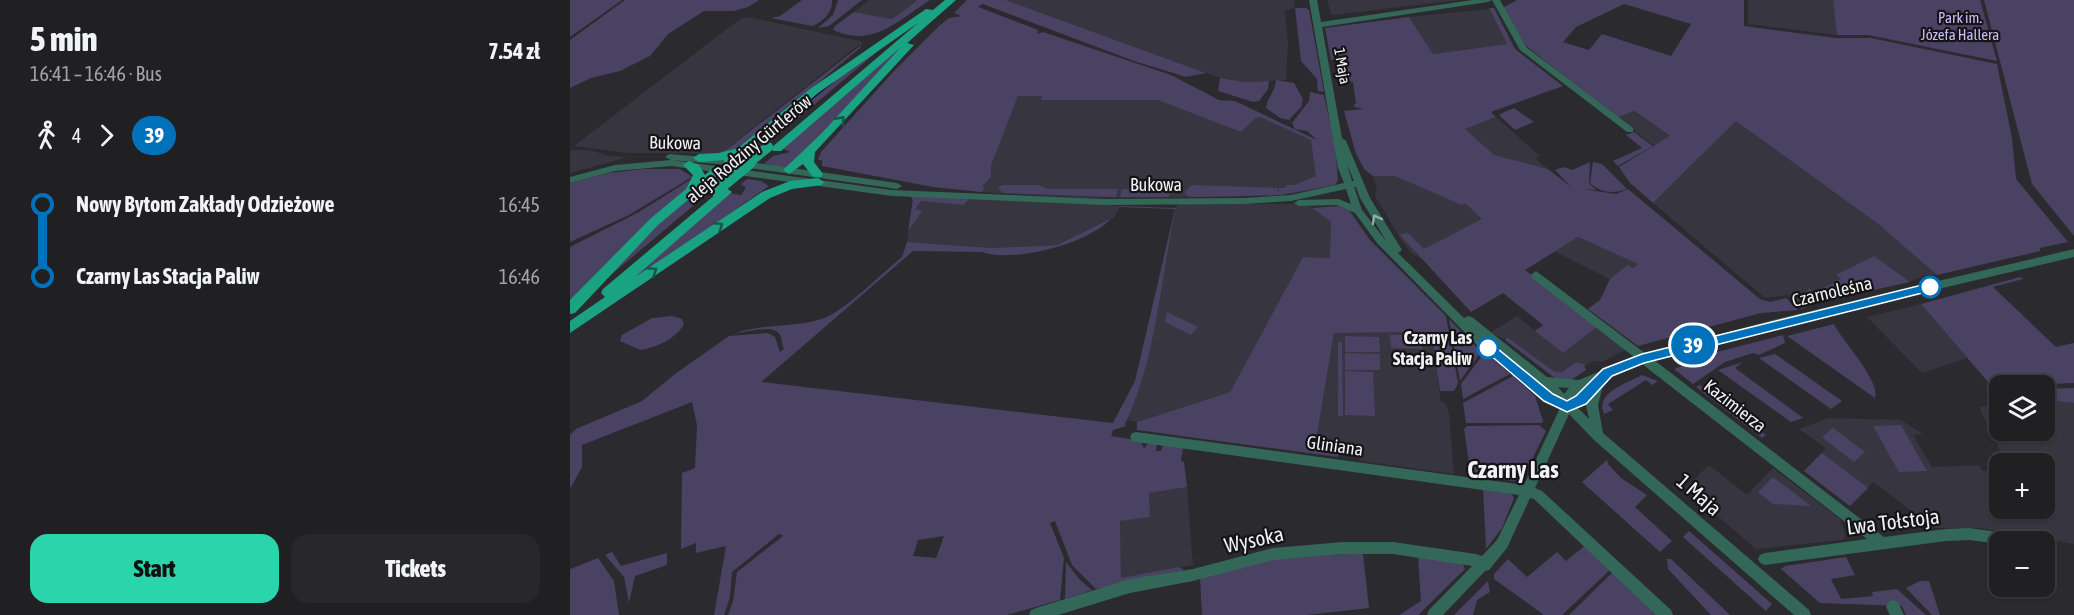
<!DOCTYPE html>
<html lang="en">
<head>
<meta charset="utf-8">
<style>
	body { margin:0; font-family:"Asap Condensed",sans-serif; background:#28282b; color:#f1f3f6; height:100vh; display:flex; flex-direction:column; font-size:22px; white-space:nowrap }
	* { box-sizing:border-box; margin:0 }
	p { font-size:20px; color:#a2a3a6 }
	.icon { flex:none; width:33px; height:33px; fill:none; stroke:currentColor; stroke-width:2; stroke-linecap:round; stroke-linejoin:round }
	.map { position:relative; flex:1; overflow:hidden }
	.drawer { display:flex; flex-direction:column; background:#202023; width:570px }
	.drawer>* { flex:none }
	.badge { padding:0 12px; border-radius:20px; font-size:21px; line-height:39px }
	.fabs { position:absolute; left:1419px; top:375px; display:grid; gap:12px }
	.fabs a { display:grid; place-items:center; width:66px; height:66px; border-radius:12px; background:#202023; box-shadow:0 2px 4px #0004,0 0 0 2px #3d3e41; font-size:30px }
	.map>.badge { position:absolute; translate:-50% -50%; box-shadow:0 0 0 3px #fff }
	.legs { display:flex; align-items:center; gap:9px; height:66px; padding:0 30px; font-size:20px }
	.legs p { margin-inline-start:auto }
	.headline { display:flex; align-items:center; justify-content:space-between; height:102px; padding:0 30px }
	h1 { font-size:33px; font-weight:800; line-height:45px }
	.action { display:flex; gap:12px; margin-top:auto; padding:12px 30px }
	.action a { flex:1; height:69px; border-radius:18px; background:#2bd5ac; color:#111; font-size:24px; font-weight:800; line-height:69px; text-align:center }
	.action a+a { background:#28282b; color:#f1f3f6 }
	ul { padding:0 30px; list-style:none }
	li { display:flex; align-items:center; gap:21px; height:72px; font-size:22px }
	li i { display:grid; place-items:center; width:9px; height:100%; margin:0 8px; background:currentColor }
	li i::after { content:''; width:15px; height:15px; margin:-8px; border:4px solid; border-radius:50%; background:#202023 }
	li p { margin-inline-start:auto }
	li:first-child i { background:linear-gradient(#0000 50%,currentColor 0) }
	li:last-child i { background:linear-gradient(currentColor 50%,#0000 0) }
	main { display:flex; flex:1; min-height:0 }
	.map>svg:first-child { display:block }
	.built { fill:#37353f }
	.green { fill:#494263; fill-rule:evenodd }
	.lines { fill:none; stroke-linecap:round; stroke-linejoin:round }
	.stream { stroke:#1c0d39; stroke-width:1.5 }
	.minor { fill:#336858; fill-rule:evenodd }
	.major { fill:#1aa383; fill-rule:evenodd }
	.major-bridge-far1 { stroke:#1aa383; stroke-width:10 }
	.major-bridge { stroke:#1aa383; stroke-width:13 }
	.oneway { stroke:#175446 }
	.oneway2 { stroke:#92aca6 }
	.line-1 { fill:#0072bc; stroke:#fff; stroke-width:1.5 }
	.stop-1-dot { fill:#fff; stroke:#0072bc; stroke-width:3 }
	.labels { text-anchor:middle; stroke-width:4.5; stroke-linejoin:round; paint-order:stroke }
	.far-park-label { font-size:15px; fill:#cabcfc; stroke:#141315 }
	.far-street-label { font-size:15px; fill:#f1f0f3; stroke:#141315 }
	.street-label { font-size:18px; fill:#f1f0f3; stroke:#141315 }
	.stop-label { font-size:18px; font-weight:bold; fill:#f1f0f3; stroke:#141315; text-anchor:end }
	.near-street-label { font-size:21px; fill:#f1f0f3; stroke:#141315 }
	.district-label { font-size:24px; font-weight:bold; fill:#f1f0f3; stroke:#141315 }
</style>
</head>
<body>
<main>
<section class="drawer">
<div class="headline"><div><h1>5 min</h1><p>16:41 – 16:46 · Bus</p></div><b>7.54 zł</b></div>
<div class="legs"><svg class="icon" aria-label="walk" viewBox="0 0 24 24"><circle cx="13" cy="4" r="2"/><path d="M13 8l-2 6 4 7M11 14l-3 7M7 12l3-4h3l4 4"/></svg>4<svg class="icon" aria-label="forward" viewBox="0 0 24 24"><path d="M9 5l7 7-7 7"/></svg><b class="badge" style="background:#0072bc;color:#fff">39</b></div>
<ul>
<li><i style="color:#0072bc"></i><b>Nowy Bytom Zakłady Odzieżowe</b><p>16:45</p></li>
<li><i style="color:#0072bc"></i><b>Czarny Las Stacja Paliw</b><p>16:46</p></li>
</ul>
<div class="action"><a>Start</a><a>Tickets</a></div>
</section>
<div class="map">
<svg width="1504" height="615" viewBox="0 0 1504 615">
	<rect width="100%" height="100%" fill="#2b2a2f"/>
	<g class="built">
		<polygon points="299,0 344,0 348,1 322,19 284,12"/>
		<polygon points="436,0 724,0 725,8 715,11 718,43 716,80 675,82 650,78"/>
		<polygon points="757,0 891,0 763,15 761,14"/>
		<polygon points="1178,0 1263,0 1267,35 1178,24"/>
		<polygon points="919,9 937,44 863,54 839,17"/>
		<polygon points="178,17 285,40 290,44 152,152 138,155 114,153 56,153 4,146 170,19"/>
		<polygon points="448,96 473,96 472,100 590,100 671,132 675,110 749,141 755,171 752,188 713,195 664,197 516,198 410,192 415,190 411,186 421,177 421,166"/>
		<polygon points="1063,111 1101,137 1085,146 1047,118"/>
		<polygon points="926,117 970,156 965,158 978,169 924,156 894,129"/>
		<polygon points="1166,121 1308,224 1367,275 1355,275 1336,283 1253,300 1231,310 1218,295 1195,298 1083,203"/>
		<polygon points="0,150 19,150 40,156 58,157 0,173"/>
		<polygon points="816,172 896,201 921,223 850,258 841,253 832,241 805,196 807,187 802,174"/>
		<polygon points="343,195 532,204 548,206 544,217 487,245 423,248 337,242"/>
		<polygon points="605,204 737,204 761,222 761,258 733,257 660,392 566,422 557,420 555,424 577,344 607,205"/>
		<polygon points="1008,237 1069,264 1063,268 1057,265 1040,279 984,251"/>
		<polygon points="1351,304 1397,358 1352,373 1297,317"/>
		<polygon points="947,316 993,353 1028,326 1057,349 1032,362 1023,361 1015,366 1006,362 992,372 985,372 937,337 934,339 920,333"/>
		<polygon points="861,332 871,402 875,403 879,413 884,474 791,461 782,452 745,447 764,333"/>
		<polygon points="1475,400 1504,403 1504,544 1410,528 1365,528 1303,482 1280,506 1234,471 1256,448 1229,429 1258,418 1331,420 1353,434 1343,435 1362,467 1409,465 1413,471 1429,470 1430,508 1474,508 1474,464 1436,463 1409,407 1429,405 1430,430 1474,430"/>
		<polygon points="1139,465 1177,495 1203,468 1270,519 1276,537 1271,540 1186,549 1115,488"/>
		<polygon points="617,487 623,565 551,579 550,521 580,516 578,493"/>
	</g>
	<g class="green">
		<polygon points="0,0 52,0 0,37"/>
		<polygon points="55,0 189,0 178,7 164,11 134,11 98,34 80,56 50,71 21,78 0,88 0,40"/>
		<path d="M232,0h30c1,12 -9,22 -20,26l-41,-8 9,-2z"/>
		<polygon points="268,0 292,0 259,26 248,28 263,15"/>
		<path d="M344,0h16c-33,21 -56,48 -97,30l2,-4 19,-14 38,7 25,-18z"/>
		<polygon points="397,0 436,0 636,73 616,77 564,61 413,4 408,7 468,30 467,34 473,32 601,75 649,100 665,101 747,140 737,131 725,129 722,123 739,101 740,92 754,95 765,144 768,180 765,185 710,195 620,197 615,194 616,190 622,185 707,188 709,193 709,188 715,188 716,185 724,185 746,176 741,140 690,117 684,119 671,132 588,100 471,100 472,96 448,96 421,166 421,177 412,186 415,189 411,192 363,187 252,166 252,160 248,160 251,152 324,71 369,26 379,18 392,16 384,13"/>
		<path d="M947,0h227v26l92,12h35l126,26 15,74 4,41 52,63 -28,6v3l-103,24 -59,-51 -142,-103 -83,82 -23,-20 -11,-16 51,-31 -36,-25 -17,7 -92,-73 -23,-37zM1054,4l67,20 -20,32 -69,-22 -13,16 -26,-8 13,-15z"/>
		<polygon points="1263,0 1410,0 1427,61 1298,35 1267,35"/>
		<polygon points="1414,0 1504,0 1504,236 1462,184"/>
		<polygon points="725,8 736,8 739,10 754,92 748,91 747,79 731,61"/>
		<polygon points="919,8 924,8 945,49 993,86 921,112 926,117 895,129 924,155 978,169 1001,187 985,170 993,167 1002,170 1020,162 1019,183 1026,190 1012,189 1046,194 1058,189 1190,299 1200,302 1216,298 1228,310 1191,313 1068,346 1018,309 1030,300 1040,279 1057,265 1063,268 1068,264 1008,237 955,270 1028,326 993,353 965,331 973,325 933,293 901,312 830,235 838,233 854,249 912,219 895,203 892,205 825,176 803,176 795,170 786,154 774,111 793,109 783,106 786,103 783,82 772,80 767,60 761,60 755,28 839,17 863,54 937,44"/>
		<polygon points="339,25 195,146 184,143 180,149 184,153 174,162 163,160 247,90"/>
		<polygon points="353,27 251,137 218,168 194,164 203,156 220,152 211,148"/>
		<polygon points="285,40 291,42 290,48 180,140 165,149 146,154 157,149 290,46 290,43"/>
		<polygon points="650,78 675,82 699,81 698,89 689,101 683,102 648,91"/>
		<path d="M706,80l18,3 9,16 -2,8 -12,13 -9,-2 -14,-10c1,-10 9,-16 10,-28z"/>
		<polygon points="944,108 964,122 945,130 930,116 930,114"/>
		<polygon points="1064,132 1083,146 1048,166 1043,161 1072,148 1056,135"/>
		<path d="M1023,162l9,2 25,25c-14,5 -26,4 -37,-6z"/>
		<polygon points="73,169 110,169 122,177 59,215 0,242 0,183 39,173"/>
		<polygon points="156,176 150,182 142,182 133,187 142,190 11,300 74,236 142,179"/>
		<polygon points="177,179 191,181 199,186 20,311 159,193 171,195 176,188 171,184"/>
		<polygon points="120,180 126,180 0,303 0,247 69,212"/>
		<polygon points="432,185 468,185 478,189 548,189 546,197 433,193 428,188"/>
		<polygon points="581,186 600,186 603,191 598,197 550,197 552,189 580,190"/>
		<polygon points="340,196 397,198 398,200 394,205 351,201 345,209 352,211 338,231 343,200"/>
		<path d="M548,206l58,2c-16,71 -19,149 -51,216l1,2 -13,4 -2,6 30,5 3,8 4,-6 9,1 -1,7h5l2,-6 20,3 -2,13 3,1 3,25 -38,6 1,24 -30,4 1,57 58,-11 5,3 -88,19 -24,-24 -17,-44 -5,2 14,35 -4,42 -53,15h-279l5,-14 4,-29 46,-36 -4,-2 -47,38 -2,25 -6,18h-10l12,-69 -30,7v-10l-15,6 1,-76 13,-5 2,-43 -5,-23 -110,43v22l-12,22v-54l6,-6 66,-28 33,-27 54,-38 39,-3 7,4 5,15 4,-3c-2,-4 -2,-11 -4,-14 -7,-12 -34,-2 -44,-2 29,-10 58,-5 86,-14 22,-7 60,-46 80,-62l5,-15 86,6 64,-3 57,-28zM549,207l56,2 -40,172 -22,42 -352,-41 152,-131 69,1c32,12 124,-11 137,-45zM374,536l-8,22 -23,-2 5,-16z"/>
		<polygon points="769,206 779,210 800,240 876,316 888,383 884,391 870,391 861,332 764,333 745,447 770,452 768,457 567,430 567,422 660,392 733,257 760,258 761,222 742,208"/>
		<polygon points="1304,256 1340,282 1244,303 1235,294 1239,288 1244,293 1271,279 1266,275"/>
		<polygon points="1450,277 1453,279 1423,287 1486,347 1504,343 1504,383 1430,386 1429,388 1424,389 1351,304"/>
		<polygon points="597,312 628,327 621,335 595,322"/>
		<path d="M102,316l10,3 2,5c-7,14 -28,24 -44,26l-20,-9 2,-6 30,-17z"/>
		<polygon points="879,319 911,352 890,381"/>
		<path d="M1264,324c8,17 47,57 41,74l-88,-62z"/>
		<polygon points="820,335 852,335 853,349 821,348"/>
		<polygon points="1213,335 1215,343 1189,355 1183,353 1155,362 1123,384 1104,369 1147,352"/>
		<polygon points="775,336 809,337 810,352 775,352"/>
		<polygon points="937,337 985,372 992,372 1006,362 1014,364 1016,370 1001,380 986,379 935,340"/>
		<polygon points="768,342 772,342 773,416 768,416"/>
		<polygon points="915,352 940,374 893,399 891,384"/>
		<polygon points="775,353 810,354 810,370 775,370"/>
		<polygon points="1205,354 1272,401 1261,409 1189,358"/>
		<polygon points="1173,362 1165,368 1233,418 1221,422 1148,370"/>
		<polygon points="775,371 803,372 805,416 775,415"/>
		<path d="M1072,375l16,6 -6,4 -6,-5 -38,24 5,6 -9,4c-9,-22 22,-30 38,-39z"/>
		<polygon points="943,376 965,396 973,421 972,423 896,423 893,403"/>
		<polygon points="1130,385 1196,435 1192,438 1126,387"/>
		<polygon points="1504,388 1504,403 1475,400 1475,389"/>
		<polygon points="969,425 976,431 953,478 944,481 901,476 894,429 897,426"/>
		<polygon points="1331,425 1357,471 1329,472 1303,426"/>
		<polygon points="1263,428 1295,452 1284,462 1252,437"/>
		<polygon points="1252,453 1298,488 1280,506 1234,471"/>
		<polygon points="1037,460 1038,464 1051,478 1077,495 1065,507 1102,541 1090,552 1012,482"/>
		<polygon points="1203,477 1241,506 1203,504 1188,492"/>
		<polygon points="913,488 941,493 944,498 932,528 916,549"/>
		<polygon points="1119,531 1202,604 1196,611 1113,537"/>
		<polygon points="1017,544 1042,568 992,615 974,615 924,579 924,574 938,559 957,577 987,552 996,561"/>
		<polygon points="42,552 51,566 97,553 97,565 65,576 59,603 54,577 35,555"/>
		<polygon points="790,553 793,554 799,608 737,615 632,615 630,578 701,559"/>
		<polygon points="848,556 892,563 895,569 848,615 829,615 851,601"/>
		<polygon points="1276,557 1285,575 1261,579 1271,599 1303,596 1302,592 1327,589 1356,615 1336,615 1332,606 1250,603 1211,569 1215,566"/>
		<polygon points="28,558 44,581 49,615 0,615 0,569"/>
		<polygon points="1097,559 1101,559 1160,615 1141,615 1098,569"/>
		<polygon points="496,562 510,580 522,590 495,599"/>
		<polygon points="1045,570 1089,615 999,615"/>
		<polygon points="918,581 920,592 907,600 903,615 884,615"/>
		<polygon points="1350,581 1359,581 1370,615 1362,615 1336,588"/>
	</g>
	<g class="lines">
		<polyline class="stream" points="223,114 263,82"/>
		<g class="minor">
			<path d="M739,0h8l4,22 152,-22h19l-4,2 -166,25 20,111 4,3 24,57 32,52 -4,3 66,65 4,-2 4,1 75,60 32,3 55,-23 -102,-79 -1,-3 5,-4 110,83 127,-34 301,-71v8l-301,71 -119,32 230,177 62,-8 23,-1 57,8 5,2 1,4h-32v2l-31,-4 -23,1 -181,24 -5,-2 -2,-4 2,-4 5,-2 102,-14 -225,-175 -41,17 2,4 -5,20 5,28 206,177 2,5h-17l-200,-175 -25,-26 -34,74 7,3 129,119 2,5h-17l-122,-116 -4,-1 -23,50 -18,22 -4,1 -42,44h-16l2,-5 43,-44 -79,-12h-50l-70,6 -80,21 -63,12 -72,22h-29l2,-5 5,-2 94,-29 63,-10 80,-21 70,-6h50l83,12 6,2 15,-16 22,-45 -383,-53 -4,-1 -2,-4 2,-4 4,-1 388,53 36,-77 -16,-8 -66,-54 -101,-103 -22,-30 -18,-8 -38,1 -5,-3 5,-3 39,-1 13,5 -5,-15 -55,12 -47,3 -140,1 -212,-9 -221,-30 -56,5 -45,12v-6l45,-12 56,-5 -6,-3 4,-3 59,5 169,24 5,3 -5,3 -169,-24 -57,-5 221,30 212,9 140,-1 47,-3 53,-12 -6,-15zM777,164l7,17h-2zM784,187h2l4,11 27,44 -25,-32zM988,387l11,1 -5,6zM1018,400l-2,5 3,14 -11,-11z"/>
			<polygon points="922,0 930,0 956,47 1063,128 1063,132 1057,132 950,50"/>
			<polygon points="1323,600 1328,602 1334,615 1320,615 1316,607 1318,602"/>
		</g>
		<g class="major">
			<polygon points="375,0 386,0 337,43 344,45 245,152 244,162 253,174 251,177 243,177 233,164 219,174 213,170 252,133 331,47 211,151 203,151 201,148 348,23 248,93 162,165 154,165 154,160 129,162 123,158 129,154 149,153 168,148 240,89 356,9 363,10"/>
			<polygon points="119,161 129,165 135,175 145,166 153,166 155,169 88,225 5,313 0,314 0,300 80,219 116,189 123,175 113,165"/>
			<polygon points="248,178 254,182 252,185 222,189 200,198 0,333 0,321 35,297 31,293 33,289 152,189 156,188 162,192 65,277 192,192 220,181"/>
		</g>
		<polyline class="major-bridge-far1" points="177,164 198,147"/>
		<polyline class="major-bridge" points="146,190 179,163"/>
	</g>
	<defs><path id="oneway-chevron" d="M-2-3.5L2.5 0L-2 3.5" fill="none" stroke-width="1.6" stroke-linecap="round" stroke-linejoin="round" transform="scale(1.5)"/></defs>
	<g class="oneway">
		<use href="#oneway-chevron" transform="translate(271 120) rotate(-48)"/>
		<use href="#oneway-chevron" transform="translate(149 226) rotate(-34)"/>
		<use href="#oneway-chevron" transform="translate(83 271) rotate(-34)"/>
	</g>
	<use class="oneway2" href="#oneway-chevron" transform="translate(806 219) rotate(-119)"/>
	<polygon class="line-1" points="1360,283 1366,287 1364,290 1074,363 1042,376 1016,404 997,412 974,401 912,348 918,344 923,345 983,394 997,401 1006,396 1033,369 1072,354"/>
	<g class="stop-1-dot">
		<circle cx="1360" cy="287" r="10"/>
		<circle cx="918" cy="348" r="10"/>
	</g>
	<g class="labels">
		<g class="far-park-label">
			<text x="1390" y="23">Park im.<tspan x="1390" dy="17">Józefa Hallera</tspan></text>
		</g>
		<g class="far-street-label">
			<text transform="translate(772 66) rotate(80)" y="5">1 Maja</text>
		</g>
		<g class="street-label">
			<text transform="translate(105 143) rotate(1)" y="6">Bukowa</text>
			<text transform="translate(179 149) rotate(-40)" y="6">aleja Rodziny Gürtlerów</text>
			<text x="586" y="191">Bukowa</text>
			<text transform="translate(1262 292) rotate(-13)" y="6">Czarnoleśna</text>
			<text transform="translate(1165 406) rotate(38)" y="6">Kazimierza</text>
			<text transform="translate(765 446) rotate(8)" y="6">Gliniana</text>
		</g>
		<g class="stop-label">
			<text x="902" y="344">Czarny Las<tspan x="902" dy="21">Stacja Paliw</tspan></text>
		</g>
		<g class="near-street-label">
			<text transform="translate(1129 495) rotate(41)" y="7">1 Maja</text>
			<text transform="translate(1323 522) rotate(-7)" y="7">Lwa Tołstoja</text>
			<text transform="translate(684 540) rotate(-12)" y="7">Wysoka</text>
		</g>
		<g class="district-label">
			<text x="943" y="478">Czarny Las</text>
		</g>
	</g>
</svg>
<div class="fabs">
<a><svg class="icon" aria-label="layers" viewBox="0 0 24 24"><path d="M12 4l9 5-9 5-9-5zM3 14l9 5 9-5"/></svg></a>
<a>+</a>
<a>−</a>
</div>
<b class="badge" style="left:1123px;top:345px;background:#0072bc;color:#fff">39</b>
</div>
</main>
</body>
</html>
